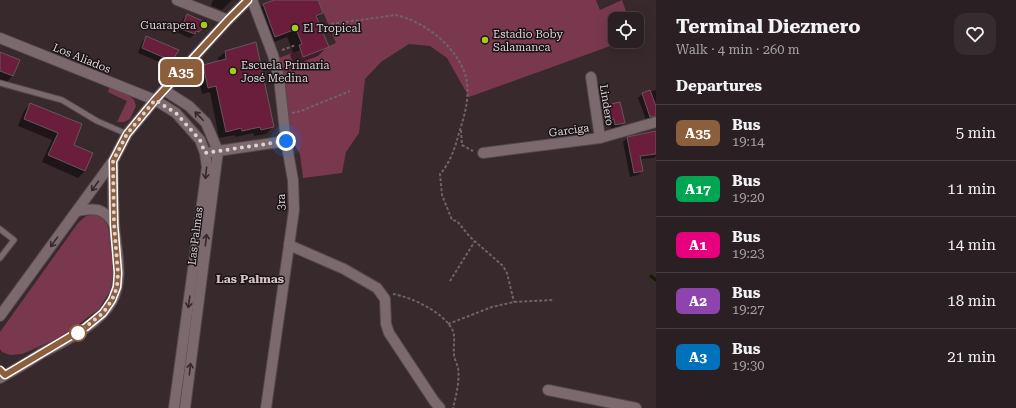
<!DOCTYPE html>
<html lang="en">
<head>
<meta charset="utf-8">
<style>
	body { margin:0; font-family:"Roboto Serif",serif; background:#362c2f; color:#f1f3f6; height:100vh; display:flex; flex-direction:column; font-size:15px; white-space:nowrap }
	* { box-sizing:border-box; margin:0 }
	p { font-size:13px; color:#a5a2a5 }
	.icon { flex:none; width:22px; height:22px; fill:none; stroke:currentColor; stroke-width:2; stroke-linecap:round; stroke-linejoin:round }
	.map { position:relative; flex:1; overflow:hidden }
	.panel { display:flex; flex-direction:column; background:#2a1f22; width:360px }
	.panel>* { flex:none }
	.badge { padding:0 8px; border-radius:6px; font-size:14px; line-height:26px }
	.tools { position:absolute; left:608px; top:12px; display:grid; gap:8px }
	.tools a { display:grid; place-items:center; width:36px; height:36px; border-radius:8px; background:#2a1f22; box-shadow:0 4px 16px #0002,0 0 0 1px #463d40; font-size:20px }
	.you { position:absolute; width:20px; height:20px; margin:-10px; border:3px solid #fff; border-radius:50%; background:#1a73e8; box-shadow:0 0 0 6px #1a73e833 }
	.map>.badge { position:absolute; translate:-50% -50%; box-shadow:0 0 0 2px #fff }
	h2 { padding:0 20px; font-size:15px; line-height:36px }
	.round { display:grid; place-items:center; flex:none; width:42px; height:42px; border-radius:12px; background:#362c2f }
	.head { display:flex; align-items:center; justify-content:space-between; height:68px; padding:0 20px }
	h1 { font-size:19px; font-weight:700; line-height:30px }
	ul { padding:0; list-style:none }
	li { display:flex; align-items:center; gap:12px; height:56px; padding:0 20px; border-top:1px solid #463d40 }
	li div { flex:1 }
	li b { display:block; font-size:15px }
	li em { font-style:normal }
	li .badge { min-width:44px; font-weight:700; text-align:center }
	main { display:flex; flex:1; min-height:0 }
	.map>svg:first-child { display:block }
	.green { fill:#79384e }
	.shadow { fill:#0007 }
	.lines { fill:none; stroke-linecap:round; stroke-linejoin:round }
	.stream { stroke:#151b03; stroke-width:3 }
	.building { fill:#6a1e3c; stroke:#67565a }
	.lane-casing { stroke:#54484c; stroke-width:7 }
	.street-casing { stroke:#54484c; stroke-width:12 }
	.secondary-casing { stroke:#54484c; stroke-width:12 }
	.path { stroke:#706266; stroke-width:2; stroke-dasharray:3 2; stroke-linecap:butt }
	.lane { stroke:#7b696e; stroke-width:5 }
	.street { stroke:#7b696e; stroke-width:10 }
	.secondary { stroke:#7b696e; stroke-width:10 }
	.oneway { stroke:#33292c }
	.line-casing { stroke:#fff; stroke-width:9 }
	.line { stroke:#8b5e3c; stroke-width:6 }
	.walk { stroke:#ddd3d6; stroke-width:4; stroke-dasharray:0 7.2 }
	.poi-dot { fill:#a5c822; stroke:#1b1416; stroke-width:1.5 }
	.stop-dot { fill:#fff; stroke:#8b5e3c; stroke-width:2 }
	.labels { text-anchor:middle; stroke-width:3; stroke-linejoin:round; paint-order:stroke }
	.poi-label { font-size:11px; fill:#ddd3d6; stroke:#1b1416; text-anchor:start }
	.street-label { font-size:11px; fill:#ddd3d6; stroke:#1b1416 }
	.neighbourhood-label { font-size:12px; font-weight:bold; fill:#d5c1c6; stroke:#1b1416 }
</style>
</head>
<body>
<main>
<div class="map">
<svg width="656" height="408" viewBox="0 0 656 408">
	<rect width="100%" height="100%" fill="#38292d"/>
	<g class="green">
		<polygon points="318,0 596,0 600,10 622,0 629,19 615,19 615,41 624,41 469,97 447,58 430,46 409,44 381,62 365,79 359,133 346,152 342,173 303,178 300,154 290,137 279,58 300,50 303,57 336,43"/>
		<polygon points="110,86 130,96 134,100 136,106 130,119 124,122 117,122 127,101 108,92"/>
		<polygon points="96,214 102,218 107,224 111,241 114,272 110,291 99,309 62,337 22,354 10,355 2,352 0,349 0,332 78,223 86,216"/>
	</g>
	<g class="shadow">
		<polygon points="213,0 232,0 222,10 211,6"/>
		<polygon points="277,0 317,0 322,13 316,19 327,47 318,56 294,65 290,55 293,52 287,37 266,45 254,14 263,5"/>
		<polygon points="187,15 198,31 190,38 178,33 183,19"/>
		<polygon points="146,37 171,60 167,65 138,53 142,42"/>
		<polygon points="225,52 273,127 266,134 254,136 253,133 235,137 235,135 219,138 210,92 202,94 197,73 204,66 219,62 218,58"/>
		<polygon points="0,53 18,61 12,76 6,83 0,80"/>
		<polygon points="656,90 656,117 654,119 646,120 638,98 642,94"/>
		<polygon points="30,104 73,145 92,154 85,171 78,178 42,162 52,140 18,126 24,111"/>
		<polygon points="602,107 624,123 619,127 611,129 610,122 600,125 598,112"/>
		<polygon points="656,134 656,156 654,158 640,159 642,171 638,175 630,177 623,142 627,138"/>
	</g>
	<g class="lines">
		<polyline class="stream" points="651,276 656,280"/>
	</g>
	<g class="building">
		<polygon points="274,0 318,0 323,13 316,16 329,47 303,57 299,45 302,44 296,29 275,37 263,4"/>
		<polygon points="187,14 200,20 208,22 199,32 196,31 195,34 181,29"/>
		<polygon points="146,36 179,50 172,61 142,48"/>
		<polygon points="256,42 274,127 261,130 260,127 242,131 241,128 226,132 216,86 208,88 203,65 226,59 225,51"/>
		<polygon points="0,52 20,60 13,76 0,71"/>
		<polygon points="650,90 656,106 656,116 650,117 642,93"/>
		<polygon points="620,102 625,123 615,125 614,119 604,121 602,106"/>
		<polygon points="30,103 82,124 74,145 93,153 85,171 48,155 58,133 24,119"/>
		<polygon points="656,131 656,154 640,156 643,171 634,173 627,137"/>
	</g>
	<g class="lines">
		<g class="lane-casing">
			<g id="lane">
				<polyline points="0,83 62,100 97,121 127,134"/>
				<polyline points="0,229 14,240 0,258"/>
			</g>
		</g>
		<g class="street-casing">
			<g id="street">
				<polyline points="177,0 228,20"/>
				<polyline points="252,0 273,55 279,78 286,141 293,180 294,210 266,408"/>
				<polyline points="0,38 155,100 176,113 200,140 205,153 207,167 174,408"/>
				<polyline points="591,77 600,138"/>
				<polyline points="164,90 189,106 206,123 218,151 185,408"/>
				<polyline points="211,152 286,141"/>
				<polyline points="483,153 600,138 656,122"/>
				<polyline points="289,245 344,269 377,288 385,299 386,324 389,333 434,401 440,408"/>
				<polyline points="548,390 636,408"/>
			</g>
		</g>
		<g class="secondary-casing">
			<g id="secondary">
				<path d="M77,211c17,-3 27,-4 37,13"/>
				<polyline points="0,316 113,161 127,134 155,100 228,20 248,0"/>
				<path d="M0,378c15,-8 28,-16 42,-25 23,-12 58,-29 70,-52 13,-24 3,-54 2,-79 -1,-20 -1,-41 -1,-61"/>
			</g>
		</g>
		<g class="path">
			<path d="M331,24l65,-9c27,6 57,29 68,56 8,20 1,43 -5,62 -4,15 -9,30 -19,41l2,21 10,25 5,1 13,16 33,29 4,7 7,29"/>
			<polyline points="282,50 296,45"/>
			<polyline points="292,113 301,111 350,91"/>
			<polyline points="461,130 462,145 473,151"/>
			<polyline points="450,281 475,241"/>
			<path d="M393,294c18,3 50,18 59,35 4,7 1,17 2,25 0,5 3,9 4,14 2,13 -2,28 -5,40"/>
			<polyline points="448,324 492,307 514,302 553,300"/>
		</g>
		<use href="#lane" class="lane"/>
		<use href="#street" class="street"/>
		<use href="#secondary" class="secondary"/>
	</g>
	<defs><path id="oneway-shaft" d="M-6 0H5M1.5-3L5.5 0L1.5 3" fill="none" stroke-width="1.6" stroke-linecap="round" stroke-linejoin="round"/></defs>
	<g class="oneway">
		<use href="#oneway-shaft" transform="translate(199 116) rotate(-134)"/>
		<use href="#oneway-shaft" transform="translate(206 173) rotate(96)"/>
		<use href="#oneway-shaft" transform="translate(95 186) rotate(126)"/>
		<use href="#oneway-shaft" transform="translate(206 240) rotate(-83)"/>
		<use href="#oneway-shaft" transform="translate(54 242) rotate(126)"/>
		<use href="#oneway-shaft" transform="translate(189 302) rotate(98)"/>
		<use href="#oneway-shaft" transform="translate(190 369) rotate(-83)"/>
	</g>
	<g class="lines">
		<g class="line-casing">
			<polyline id="line" points="0,370 5,375 86,327 103,313 112,300 117,287 118,273 114,224 113,161 127,134 155,100 228,20 248,0"/>
		</g>
		<use href="#line" class="line"/>
		<polyline class="walk" points="78,333 103,313 112,300 117,287 118,273 114,224 113,161 127,134 155,100 176,113 200,140 205,153 286,141"/>
	</g>
	<g class="poi-dot">
		<circle cx="204" cy="25" r="4"/>
		<circle cx="295" cy="28" r="4"/>
		<circle cx="485" cy="40" r="4"/>
		<circle cx="233" cy="71" r="4"/>
	</g>
	<circle class="stop-dot" cx="78" cy="333" r="8"/>
	<g class="labels">
		<g class="poi-label">
			<text x="196" y="29" text-anchor="end">Guarapera</text>
			<text x="303" y="32">El Tropical</text>
			<text x="493" y="38">Estadio Boby<tspan x="493" dy="13">Salamanca</tspan></text>
			<text x="241" y="69">Escuela Primaria<tspan x="241" dy="13">José Medina</tspan></text>
		</g>
		<g class="street-label">
			<text transform="translate(82 58) rotate(22)" y="4">Los Aliados</text>
			<text transform="translate(607 105) rotate(81)" y="4">Lindero</text>
			<text transform="translate(569 130) rotate(-8)" y="4">Garciga</text>
			<text transform="translate(281 202) rotate(-90)" y="4">3ra</text>
			<text transform="translate(195 236) rotate(-83)" y="4">Las Palmas</text>
		</g>
		<g class="neighbourhood-label">
			<text x="250" y="283">Las Palmas</text>
		</g>
	</g>
</svg>
<div class="tools">
<a><svg class="icon" aria-label="locate" viewBox="0 0 24 24"><circle cx="12" cy="12" r="6"/><path d="M12 2v4M12 18v4M2 12h4M18 12h4"/></svg></a>
</div>
<div class="you" style="left:286px;top:141px"></div>
<b class="badge" style="left:181px;top:72px;background:#8b5e3c;color:#fff">A35</b>
</div>
<section class="panel">
<div class="head"><div><h1>Terminal Diezmero</h1><p>Walk · 4 min · 260 m</p></div><a class="round"><svg class="icon" aria-label="heart" viewBox="0 0 24 24"><path d="M12 20l-8-8c-3-5 5-10 8-4 3-6 11-1 8 4z"/></svg></a></div>
<h2>Departures</h2>
<ul>
<li><span class="badge" style="background:#8b5e3c;color:#fff">A35</span><div><b>Bus</b><p>19:14</p></div><em>5 min</em></li>
<li><span class="badge" style="background:#00a651;color:#fff">A17</span><div><b>Bus</b><p>19:20</p></div><em>11 min</em></li>
<li><span class="badge" style="background:#e6007e;color:#fff">A1</span><div><b>Bus</b><p>19:23</p></div><em>14 min</em></li>
<li><span class="badge" style="background:#8e44ad;color:#fff">A2</span><div><b>Bus</b><p>19:27</p></div><em>18 min</em></li>
<li><span class="badge" style="background:#0072bc;color:#fff">A3</span><div><b>Bus</b><p>19:30</p></div><em>21 min</em></li>
</ul>
</section>
</main>
</body>
</html>
